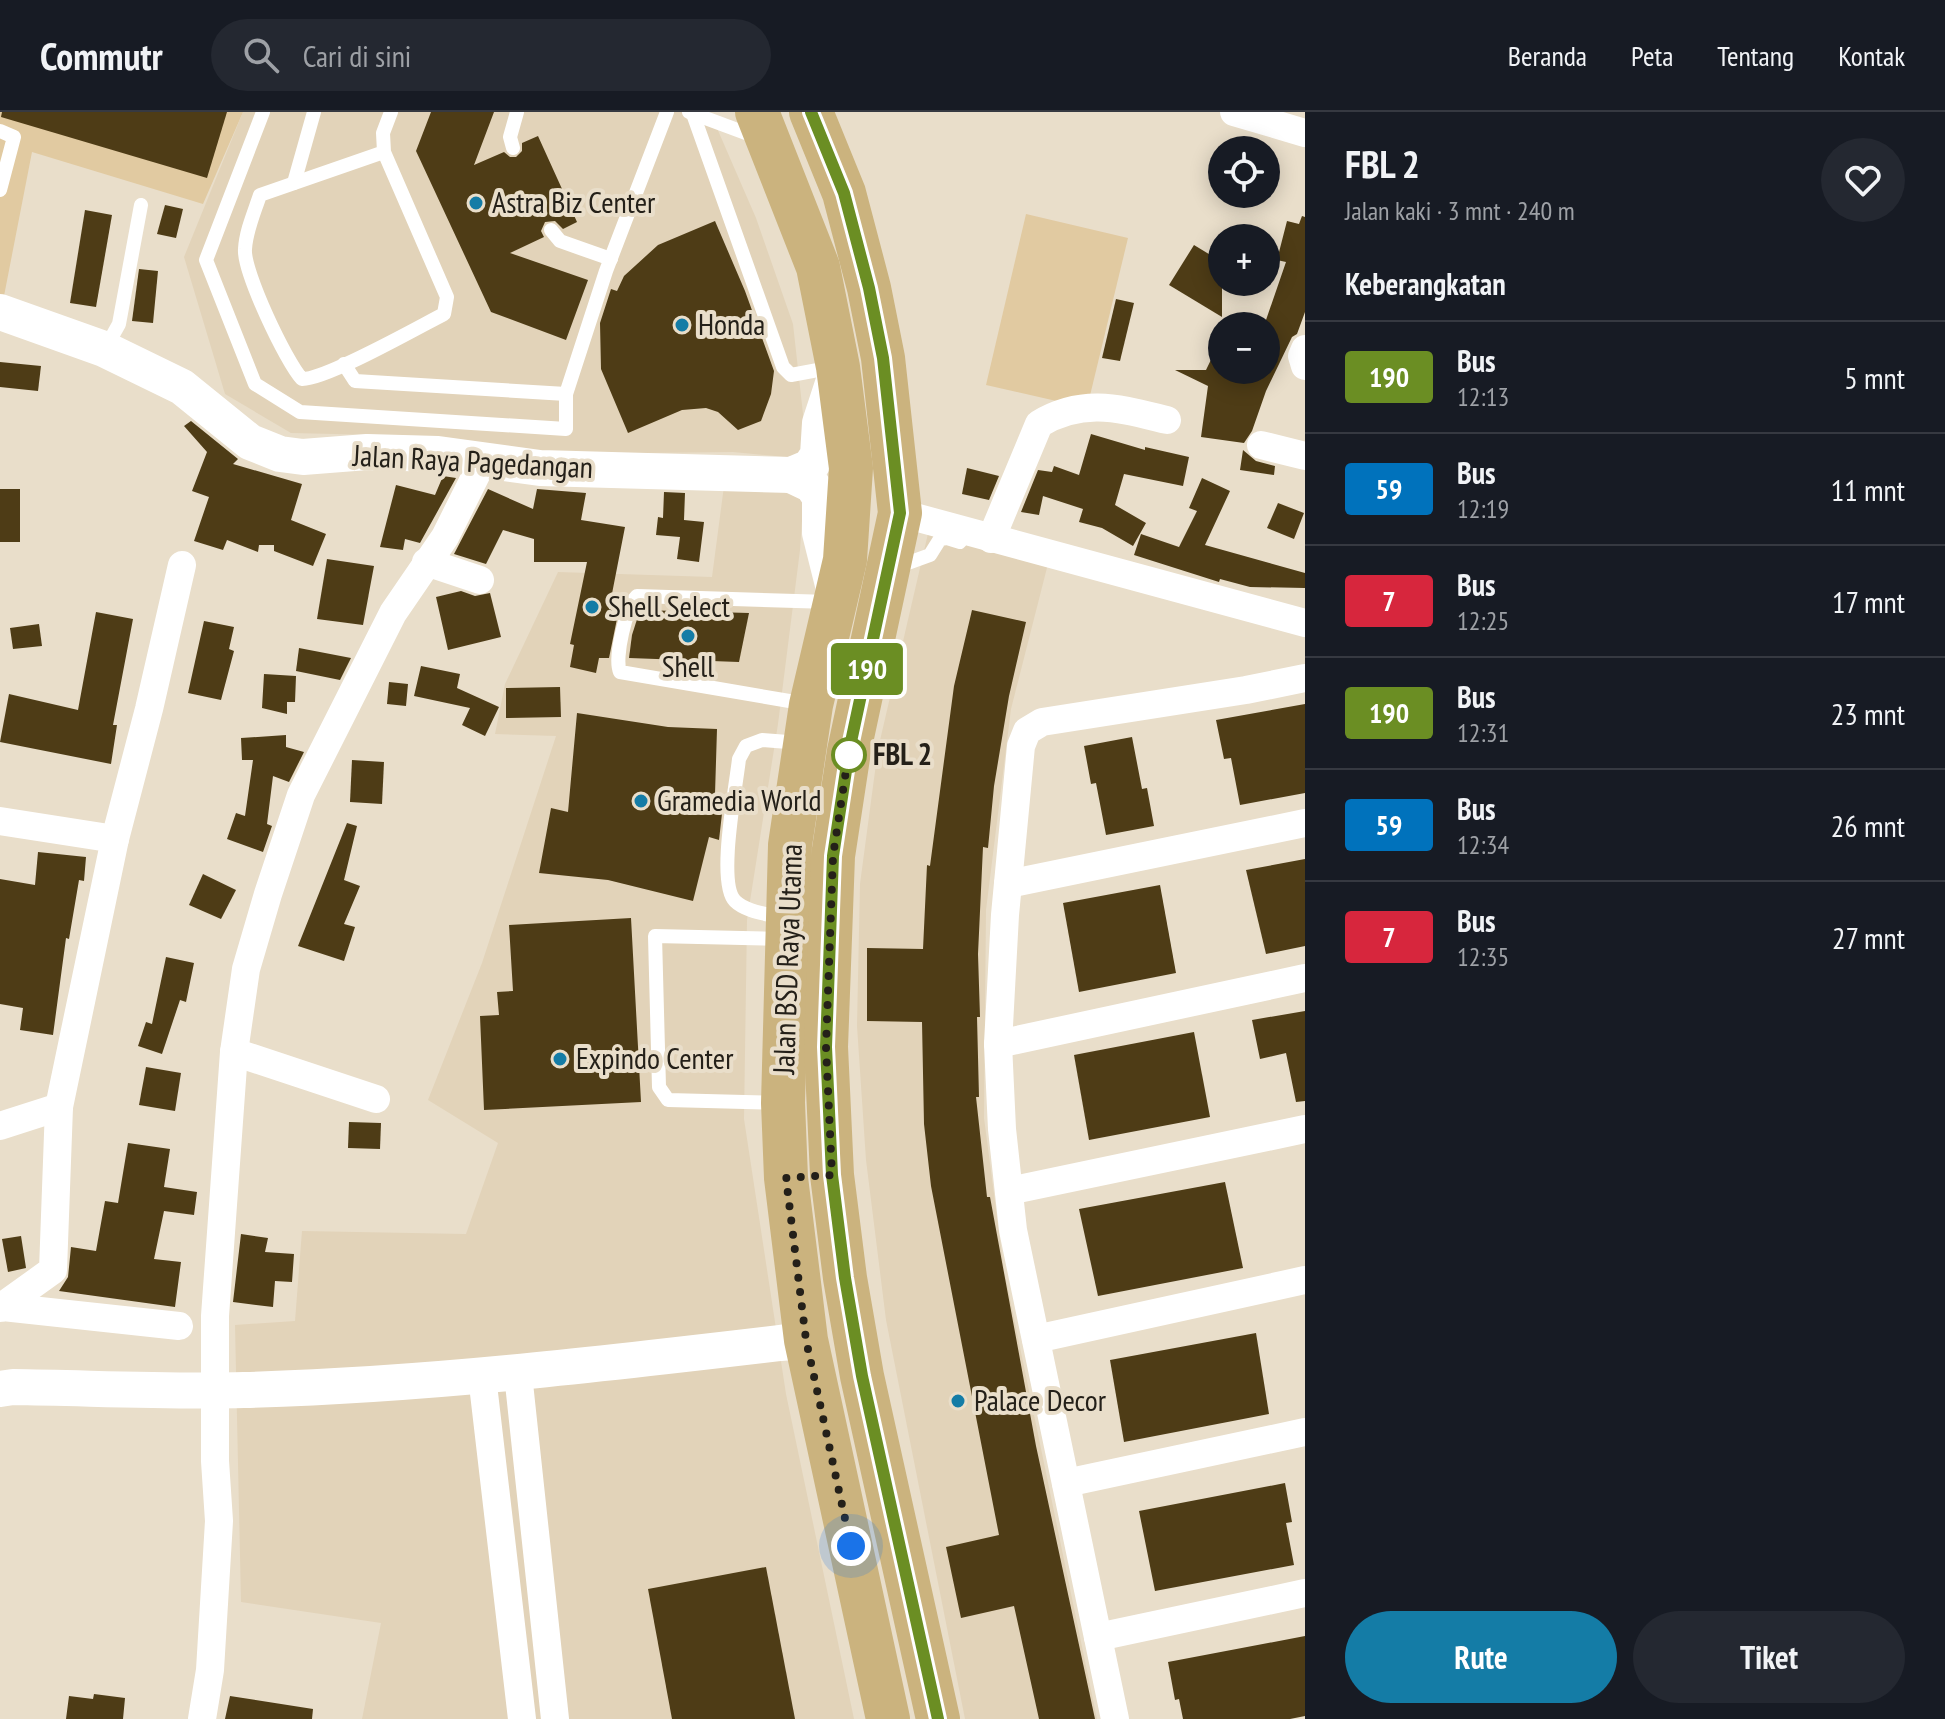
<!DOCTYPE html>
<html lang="id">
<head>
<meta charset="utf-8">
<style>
	body { margin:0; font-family:"PT Sans Narrow",sans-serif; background:#242831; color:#f1f3f6; height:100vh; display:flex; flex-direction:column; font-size:30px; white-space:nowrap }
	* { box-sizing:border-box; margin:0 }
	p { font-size:26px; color:#9ea1a6 }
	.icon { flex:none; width:44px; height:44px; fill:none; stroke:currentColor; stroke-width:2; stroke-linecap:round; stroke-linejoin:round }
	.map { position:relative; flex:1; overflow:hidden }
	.sheet { display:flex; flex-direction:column; background:#171b24; width:640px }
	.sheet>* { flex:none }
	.badge { padding:0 16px; border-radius:6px; font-size:28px; line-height:52px }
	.buttons { position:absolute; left:1208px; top:24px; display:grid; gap:16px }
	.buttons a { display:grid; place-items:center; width:72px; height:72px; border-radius:50%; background:#171b24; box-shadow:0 4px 20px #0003; font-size:40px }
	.you { position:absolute; width:40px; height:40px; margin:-20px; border:6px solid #fff; border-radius:50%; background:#1a73e8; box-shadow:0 0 0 12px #1a73e833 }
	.map>.badge { position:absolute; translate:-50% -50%; box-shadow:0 0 0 4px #fff }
	h2 { padding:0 40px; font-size:30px; line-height:72px }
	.round { display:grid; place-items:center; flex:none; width:84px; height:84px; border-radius:42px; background:#242831 }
	.headline { display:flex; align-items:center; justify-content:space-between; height:136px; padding:0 40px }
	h1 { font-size:38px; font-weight:700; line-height:60px }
	.action { display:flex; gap:16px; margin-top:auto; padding:16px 40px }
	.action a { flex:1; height:92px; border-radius:48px; background:#147ca6; color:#fff; font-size:32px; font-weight:700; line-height:92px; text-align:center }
	.action a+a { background:#242831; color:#f1f3f6 }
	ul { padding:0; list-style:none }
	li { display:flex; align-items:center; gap:24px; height:112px; padding:0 40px; border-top:2px solid #363941 }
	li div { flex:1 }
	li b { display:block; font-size:30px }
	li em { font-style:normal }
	li .badge { min-width:88px; font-weight:700; text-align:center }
	header { display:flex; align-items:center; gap:48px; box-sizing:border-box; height:112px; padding:0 40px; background:#171b24; border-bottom:2px solid #363941 }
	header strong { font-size:38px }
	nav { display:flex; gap:44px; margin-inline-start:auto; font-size:28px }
	.search { width:560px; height:72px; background:#242831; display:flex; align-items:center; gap:20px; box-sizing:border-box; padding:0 28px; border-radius:44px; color:#9ea1a6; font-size:30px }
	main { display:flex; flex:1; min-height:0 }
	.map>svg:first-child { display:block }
	.built { fill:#e2d3b9 }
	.green { fill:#e1caa1 }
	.building { fill:#4e3c16 }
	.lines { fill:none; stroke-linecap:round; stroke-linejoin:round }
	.service { stroke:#fff; stroke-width:14 }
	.minor { stroke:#fff; stroke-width:28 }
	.tertiary { stroke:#fff; stroke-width:36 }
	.primary { stroke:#cbb37e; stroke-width:44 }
	.line-casing { stroke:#fff; stroke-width:18 }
	.line { stroke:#6b8e23; stroke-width:12 }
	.walk { stroke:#242019; stroke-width:8; stroke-dasharray:0 14.4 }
	.poi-dot { fill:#147ca6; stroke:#e9deca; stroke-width:3 }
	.stop-dot { fill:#fff; stroke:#6b8e23; stroke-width:4 }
	.labels { text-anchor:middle; stroke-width:8; stroke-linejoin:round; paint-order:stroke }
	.poi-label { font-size:30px; fill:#242019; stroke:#e9deca; text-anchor:start }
	.street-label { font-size:30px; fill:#242019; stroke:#e9deca }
	.stop-label { font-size:30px; font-weight:bold; fill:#242019; stroke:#e9deca; text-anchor:start }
</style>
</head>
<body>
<header>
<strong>Commutr</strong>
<div class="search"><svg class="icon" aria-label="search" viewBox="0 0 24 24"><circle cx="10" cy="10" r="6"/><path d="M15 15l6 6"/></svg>Cari di sini</div>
<nav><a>Beranda</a><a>Peta</a><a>Tentang</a><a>Kontak</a></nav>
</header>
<main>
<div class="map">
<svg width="1305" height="1607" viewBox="0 0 1305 1607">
	<rect width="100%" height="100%" fill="#e9deca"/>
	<g class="built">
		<polygon points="243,0 710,0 756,106 793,212 808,347 733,340 550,342 422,324 291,321 225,282 184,145"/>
		<polygon points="724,374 804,379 800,438 778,612 747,808 744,1007 786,1282 854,1607 362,1607 381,1511 241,1490 235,1213 295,1209 302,1119 466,1122 498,1031 428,988 482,851 556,624 495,622 505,572 558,460 712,465"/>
		<polygon points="933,400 1051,440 1011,597 986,798 984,1006 1004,1158 1097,1607 965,1607 886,1208 866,1048 857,914 860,772 878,637"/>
	</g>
	<g class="green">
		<polygon points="0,0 243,0 203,92 32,40 4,184 0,183"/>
		<polygon points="1026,102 1128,126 1087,296 986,273"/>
	</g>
	<g class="building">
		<polygon points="2,0 227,0 207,66 1,5"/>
		<polygon points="431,0 494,0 474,53 504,40 510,45 516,45 522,39 522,31 538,24 577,110 563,117 555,109 545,110 541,119 544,125 510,141 588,168 566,228 491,200 416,39"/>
		<polygon points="165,93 183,97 176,126 157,122"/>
		<polygon points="85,98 112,103 96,195 70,191"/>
		<polygon points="1302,104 1305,105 1305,200 1297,222 1292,225 1266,279 1252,319 1244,331 1201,325 1208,274 1175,258 1206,258 1222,225 1222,258 1266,258 1266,208 1286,150 1277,148 1287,109 1299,112"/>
		<polygon points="715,109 745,179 774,259 771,282 761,309 738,318 718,300 706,296 682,298 628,321 601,257 600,211 611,177 617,179 624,164 658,133"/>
		<polygon points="1194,133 1222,150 1222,205 1169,173"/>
		<polygon points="139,157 158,159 153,211 132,209"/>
		<polygon points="1116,187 1134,191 1120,249 1102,246"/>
		<polygon points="0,250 41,254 38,279 0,275"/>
		<polygon points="191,309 238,347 233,352 302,372 291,408 326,422 313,454 274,439 274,433 259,433 258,440 227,428 223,438 194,429 209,385 192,379 207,340 184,314"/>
		<polygon points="1091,322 1145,338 1145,335 1189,345 1183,374 1124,362 1115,393 1146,411 1133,434 1102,416 1079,410 1083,397 1043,384 1039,403 1021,400 1038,358 1052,360 1054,354 1079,363"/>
		<polygon points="1243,338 1256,349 1275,354 1274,363 1240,358"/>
		<polygon points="967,356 999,364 989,388 962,382"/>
		<polygon points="443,364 456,366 420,431 405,427 403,438 380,435 396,373 435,383"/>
		<polygon points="1202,366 1230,379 1205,433 1305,461 1305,476 1250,475 1220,467 1219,470 1134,443 1141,422 1179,435 1197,399 1189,396"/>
		<rect x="0" y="377" width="20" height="53"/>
		<polygon points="488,377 533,397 537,377 586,381 581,408 625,415 609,497 619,497 609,546 599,546 596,561 570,555 574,533 570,532 587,450 534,450 534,427 503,418 486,452 454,442"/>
		<polygon points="664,380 685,381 684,408 704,410 699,450 677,447 680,425 656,423 658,405 663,406"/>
		<polygon points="1278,391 1304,401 1294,427 1267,416"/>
		<polygon points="327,447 374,454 363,513 317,507"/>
		<polygon points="461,479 475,484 490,481 501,525 448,538 436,485"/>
		<polygon points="640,498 749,501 739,550 629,546 632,523"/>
		<polygon points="972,498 1026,510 1009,584 994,674 988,736 983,735 978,842 980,905 977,905 979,985 976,985 987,1085 990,1085 1036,1334 1095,1607 1039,1607 1014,1494 961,1506 946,1435 999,1423 931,1074 924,1012 922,910 867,909 867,836 923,837 927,753 930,754 954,574"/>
		<polygon points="96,500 133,507 113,613 117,613 111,652 0,630 9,582 78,598"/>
		<polygon points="204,509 234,515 229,537 234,539 221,588 188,581"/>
		<polygon points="39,512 42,534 13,537 10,516"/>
		<polygon points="299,536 351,546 340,568 296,559"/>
		<polygon points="421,554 460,562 457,576 499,595 485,624 462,613 470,596 414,584"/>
		<polygon points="264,562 296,564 295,590 287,590 287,602 262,596"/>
		<polygon points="389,570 408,572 406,594 387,592"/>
		<polygon points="560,575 561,605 506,606 506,576"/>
		<polygon points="1305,592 1305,681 1240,693 1231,646 1224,647 1216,608"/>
		<polygon points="577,601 668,615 717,617 715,682 724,684 719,728 709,725 693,789 608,768 539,761 551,696 568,700"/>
		<polygon points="286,623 286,635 304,640 289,670 273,664 267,712 272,714 263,740 227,727 236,701 245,704 253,648 242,648 241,626"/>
		<polygon points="1132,625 1142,677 1147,676 1154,714 1106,723 1096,671 1091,672 1084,634"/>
		<polygon points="352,648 384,650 382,692 350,690"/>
		<polygon points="347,711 357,714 344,768 360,774 344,812 355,815 344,849 298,834"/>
		<polygon points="38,740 86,745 84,769 79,768 69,827 66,826 53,923 20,918 23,896 0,892 0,767 35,773"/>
		<polygon points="1305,747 1305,834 1266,842 1246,758"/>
		<polygon points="203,762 236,778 221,807 189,793"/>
		<polygon points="1160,773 1176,861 1079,880 1063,791"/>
		<polygon points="631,806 641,990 484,998 480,904 499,903 497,880 513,879 509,813"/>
		<polygon points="166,845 194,851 186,890 180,888 162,942 138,934 146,910 152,912"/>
		<polygon points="1305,899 1305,989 1296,990 1286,941 1260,947 1252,908"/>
		<polygon points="1194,920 1210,1005 1089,1028 1074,943"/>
		<polygon points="146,955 181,961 175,999 139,993"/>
		<polygon points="349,1010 381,1011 380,1037 348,1036"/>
		<polygon points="128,1031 170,1037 164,1075 197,1080 194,1103 164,1099 154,1147 181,1150 175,1195 59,1179 68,1165 71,1135 96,1139 105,1089 118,1091"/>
		<polygon points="1225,1070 1243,1156 1098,1184 1079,1097"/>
		<polygon points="241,1122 268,1126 265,1140 294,1142 292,1170 275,1169 273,1195 233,1190"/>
		<polygon points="21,1124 26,1156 8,1160 2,1127"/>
		<polygon points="1256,1221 1269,1302 1124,1330 1110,1248"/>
		<polygon points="1285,1371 1292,1410 1286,1411 1294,1453 1155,1479 1139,1399"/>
		<polygon points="766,1455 795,1607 672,1607 648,1477"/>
		<polygon points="1305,1524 1305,1604 1290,1607 1183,1607 1179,1587 1175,1588 1168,1550"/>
		<polygon points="94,1582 125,1586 123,1607 66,1607 69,1584 93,1587"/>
		<polygon points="230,1584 313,1597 312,1607 225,1607"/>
	</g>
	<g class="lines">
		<g class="service">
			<polyline points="263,0 206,148 255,272 300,300 566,317 566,282 606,159 667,0"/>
			<polyline points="689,0 759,26"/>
			<polyline points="693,2 783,255 791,263 834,255"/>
			<polyline points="0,19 14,25 0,78"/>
			<polyline points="513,36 510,25 517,0"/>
			<path d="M384,40l-124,43c-6,18 -14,36 -15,54 -2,22 41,113 57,130 23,1 115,-51 142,-65l3,-17 -63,-145 -1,-19 8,-21"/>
			<polyline points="294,71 314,0"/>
			<polyline points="551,118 560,129 611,147"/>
			<polyline points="105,237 119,212 141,93"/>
			<polyline points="344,252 355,269 566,282"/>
			<polyline points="897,455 930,443 940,427 947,426 960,430"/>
			<path d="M807,592l-187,-32c-6,-14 6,-65 17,-76l193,6"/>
			<path d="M782,806c-13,-4 -36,-6 -47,-17 -18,-18 1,-114 4,-142l7,-13 16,-6 39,3"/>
			<polyline points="778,991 668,988 659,975 655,824 784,827"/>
		</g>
		<g class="minor">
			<polyline points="1234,0 1305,21"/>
			<polyline points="1305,237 1302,244 1305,254"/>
			<polyline points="1261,333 1305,344"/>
			<polyline points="900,401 1305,511"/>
			<path d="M991,427l48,-115c45,-27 82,-15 128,-4"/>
			<polyline points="426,450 480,468"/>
			<polyline points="0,709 115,727"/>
			<polyline points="1008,772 1305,711"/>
			<polyline points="998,932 1305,866"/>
			<polyline points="234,940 376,987"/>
			<polyline points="0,1014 59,995"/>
			<polyline points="1009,1079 1305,1017"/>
			<polyline points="3,1195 179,1214"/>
			<polyline points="0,1196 53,1158 59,995 115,727 149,597 182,453"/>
			<polyline points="1036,1227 1305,1168"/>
			<polyline points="518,1262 555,1607"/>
			<polyline points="482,1264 522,1607"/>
			<polyline points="1066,1371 1305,1320"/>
			<polyline points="1098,1525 1305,1481"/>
			<polyline points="202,1607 210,1558 219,1409 215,1349 215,1204 234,940 246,857 268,782 301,683 393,501 445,425 483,349"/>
			<polyline points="1115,1607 1013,1118 1002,1017 998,932 1005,803 1021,634 1027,619 1042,610 1246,578 1305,566"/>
		</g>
		<g class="tertiary">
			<polyline points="0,200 104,237 182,275 250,330 280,342 303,345 367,340 438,342 540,356 791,363 810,355 818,343 820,311 838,256"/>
			<polyline points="791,363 812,373 820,385 820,421 835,481"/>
			<path d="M0,1277l13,-2c77,1 154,5 231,3 188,-5 375,-28 562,-50"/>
		</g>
		<g class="primary">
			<polyline points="757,0 818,155 838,255 851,356 845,448 811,593 790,733 783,991 786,1066 806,1228 888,1607"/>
			<polyline points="811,0 844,81 869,176 883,246 900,401 849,639 833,744 826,935 832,1063 845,1166 862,1264 938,1607"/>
		</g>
	</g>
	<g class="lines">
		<g class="line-casing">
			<polyline id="line" points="811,0 844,81 869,176 883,246 900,401 849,639 833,744 826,935 832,1063 845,1166 862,1264 938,1607"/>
		</g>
		<use href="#line" class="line"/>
		<polyline class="walk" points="849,643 849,639 833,744 826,935 832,1063 786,1066 806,1228 851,1434"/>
	</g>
	<g class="poi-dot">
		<circle cx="476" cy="91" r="8"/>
		<circle cx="682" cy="213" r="8"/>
		<circle cx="592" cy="495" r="8"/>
		<circle cx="688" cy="524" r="8"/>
		<circle cx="641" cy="689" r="8"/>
		<circle cx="560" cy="947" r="8"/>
		<circle cx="958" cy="1289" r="8"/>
	</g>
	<circle class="stop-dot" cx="849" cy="643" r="16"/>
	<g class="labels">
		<g class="poi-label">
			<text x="492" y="101">Astra Biz Center</text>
			<text x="698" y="223">Honda</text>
			<text x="608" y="505">Shell Select</text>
			<text x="688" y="565" text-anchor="middle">Shell</text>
			<text x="657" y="699">Gramedia World</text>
			<text x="576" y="957">Expindo Center</text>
			<text x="974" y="1299">Palace Decor</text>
		</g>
		<g class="street-label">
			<text transform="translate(473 350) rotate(3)" y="10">Jalan Raya Pagedangan</text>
			<text transform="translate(788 847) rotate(-88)" y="10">Jalan BSD Raya Utama</text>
		</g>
		<g class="stop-label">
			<text x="873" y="653">FBL 2</text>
		</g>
	</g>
</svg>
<div class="buttons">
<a><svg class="icon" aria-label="locate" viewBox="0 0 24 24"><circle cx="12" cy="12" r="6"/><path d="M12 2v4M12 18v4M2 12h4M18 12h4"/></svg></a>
<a>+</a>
<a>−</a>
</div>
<div class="you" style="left:851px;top:1434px"></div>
<b class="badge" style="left:867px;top:557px;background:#6b8e23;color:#fff">190</b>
</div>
<section class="sheet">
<div class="headline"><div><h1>FBL 2</h1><p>Jalan kaki · 3 mnt · 240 m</p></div><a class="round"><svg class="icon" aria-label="heart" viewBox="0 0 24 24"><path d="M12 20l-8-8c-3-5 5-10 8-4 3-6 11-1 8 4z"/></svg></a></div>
<h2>Keberangkatan</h2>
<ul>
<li><span class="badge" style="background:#6b8e23;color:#fff">190</span><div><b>Bus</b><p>12:13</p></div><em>5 mnt</em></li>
<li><span class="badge" style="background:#0072bc;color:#fff">59</span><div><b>Bus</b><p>12:19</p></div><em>11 mnt</em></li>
<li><span class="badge" style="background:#d7263d;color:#fff">7</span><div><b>Bus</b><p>12:25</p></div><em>17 mnt</em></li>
<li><span class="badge" style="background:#6b8e23;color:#fff">190</span><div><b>Bus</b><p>12:31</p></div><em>23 mnt</em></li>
<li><span class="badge" style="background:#0072bc;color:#fff">59</span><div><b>Bus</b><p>12:34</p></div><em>26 mnt</em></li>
<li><span class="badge" style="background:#d7263d;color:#fff">7</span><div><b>Bus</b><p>12:35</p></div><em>27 mnt</em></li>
</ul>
<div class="action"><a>Rute</a><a>Tiket</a></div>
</section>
</main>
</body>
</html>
